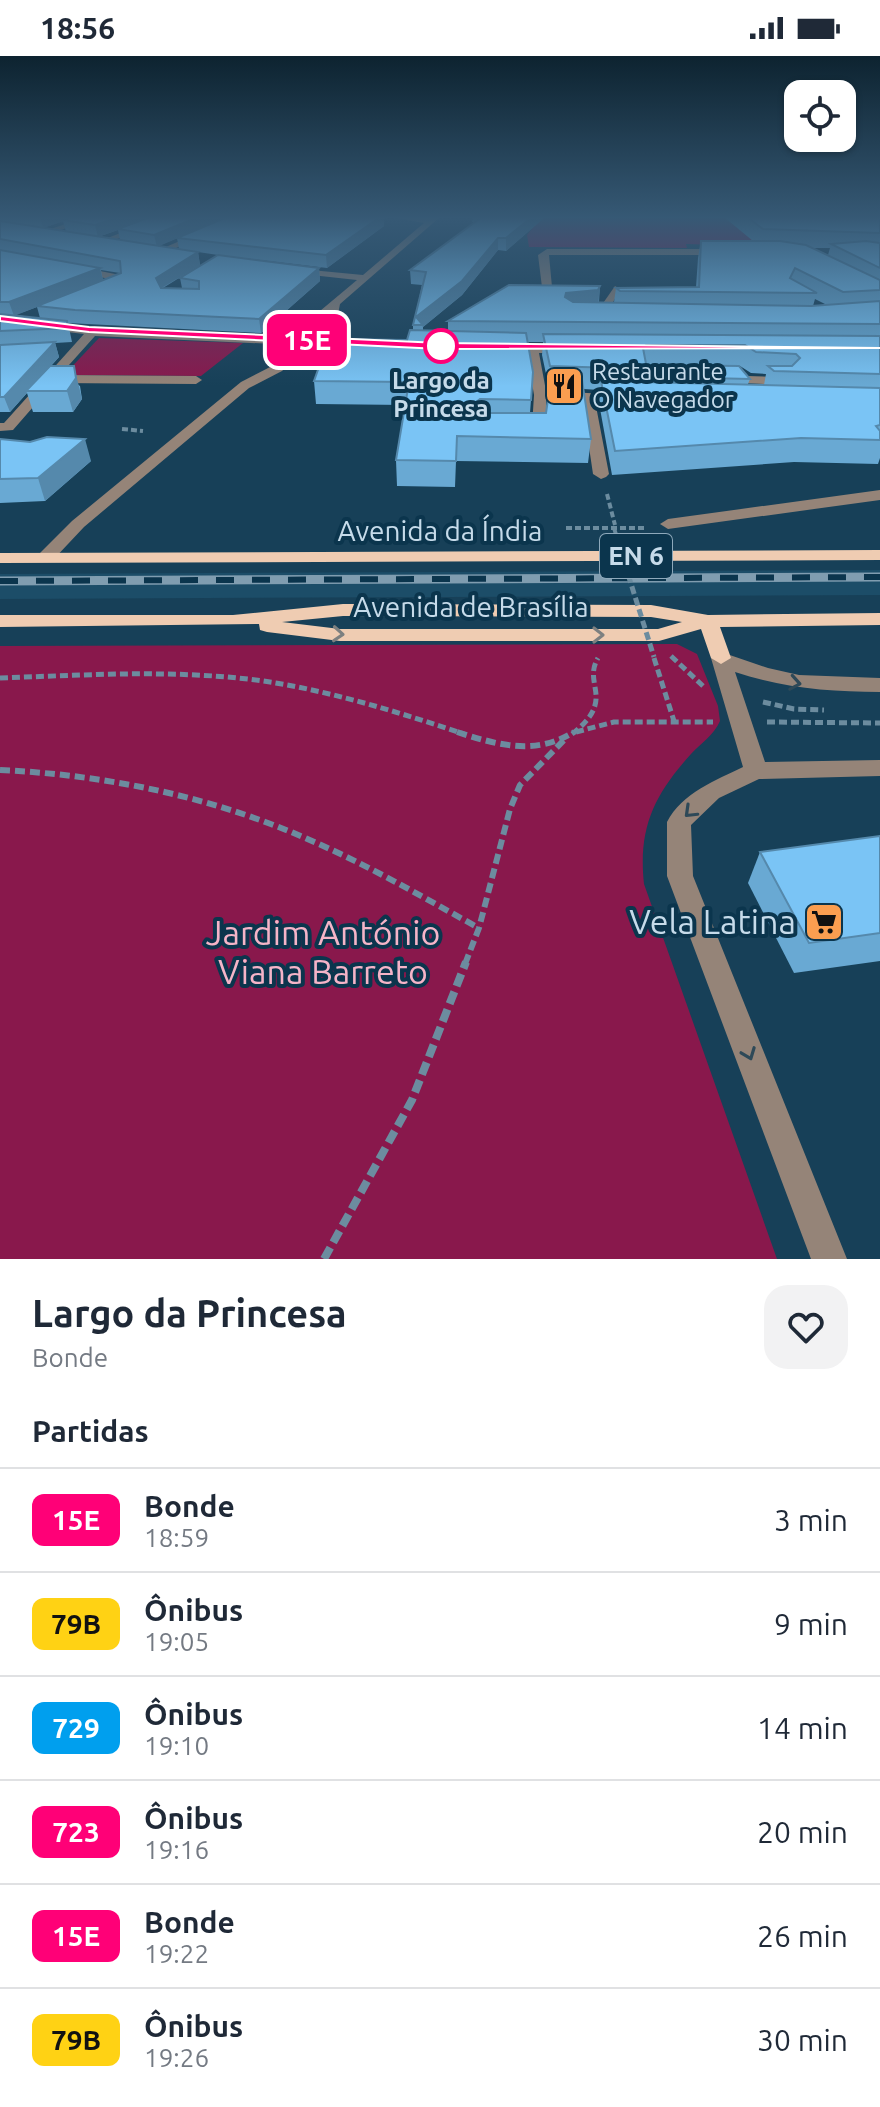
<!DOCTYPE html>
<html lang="pt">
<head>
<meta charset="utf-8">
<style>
	body { margin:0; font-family:Ubuntu,sans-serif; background:#f2f2f3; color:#1f2937; height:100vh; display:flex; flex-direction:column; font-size:30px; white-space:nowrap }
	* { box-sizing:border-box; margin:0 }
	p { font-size:26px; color:#747a83 }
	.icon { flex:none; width:44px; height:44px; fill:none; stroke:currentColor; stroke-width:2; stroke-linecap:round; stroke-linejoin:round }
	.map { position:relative; height:1203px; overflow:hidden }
	.drawer { display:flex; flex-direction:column; background:#fff; flex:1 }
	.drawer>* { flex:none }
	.badge { padding:0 16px; border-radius:12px; font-size:28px; line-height:52px }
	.fabs { position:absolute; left:784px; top:24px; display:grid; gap:16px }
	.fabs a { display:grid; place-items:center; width:72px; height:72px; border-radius:16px; background:#fff; box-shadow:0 2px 6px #0004; font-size:40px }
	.map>.badge { position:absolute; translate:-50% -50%; box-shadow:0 0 0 4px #fff }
	h2 { padding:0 32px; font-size:30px; line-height:72px }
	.round { display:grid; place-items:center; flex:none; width:84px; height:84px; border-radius:24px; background:#f2f2f3 }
	.summary { display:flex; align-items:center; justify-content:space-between; height:136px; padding:0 32px }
	h1 { font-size:38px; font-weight:700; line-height:60px }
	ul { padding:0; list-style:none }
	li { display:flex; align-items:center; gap:24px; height:104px; padding:0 32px; border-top:2px solid #e0e1e3 }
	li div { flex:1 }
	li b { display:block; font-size:30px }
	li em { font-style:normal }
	li .badge { min-width:88px; font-weight:700; text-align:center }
	.status { display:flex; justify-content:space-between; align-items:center; height:56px; padding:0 40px; background:#fff; direction:ltr }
	.status svg { height:22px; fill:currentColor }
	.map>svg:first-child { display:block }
	.built { fill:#1c4d68 }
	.green { fill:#89184c }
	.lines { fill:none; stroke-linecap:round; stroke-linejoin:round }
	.path-far3 { stroke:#6c8c9f; stroke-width:4; stroke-dasharray:6 3; stroke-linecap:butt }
	.path-far2 { stroke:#6c8c9f; stroke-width:5; stroke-dasharray:8 4; stroke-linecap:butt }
	.path-far1 { stroke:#6c8c9f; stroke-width:6; stroke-dasharray:10 5; stroke-linecap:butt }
	.path { stroke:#6c8c9f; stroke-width:8; stroke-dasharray:13 6; stroke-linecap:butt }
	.minor { fill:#958478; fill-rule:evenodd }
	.major { fill:#efccb2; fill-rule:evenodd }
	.tram { stroke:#809db0; stroke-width:2 }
	.rail-casing { stroke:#809db0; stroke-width:9 }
	.rail { stroke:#0b354d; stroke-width:6; stroke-dasharray:18; stroke-linecap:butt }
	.path-bridge-far1 { stroke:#6c8c9f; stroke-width:4; stroke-dasharray:6 3; stroke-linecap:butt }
	.path-bridge { stroke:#6c8c9f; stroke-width:5; stroke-dasharray:8 4; stroke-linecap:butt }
	.wall { fill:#69a9d3; fill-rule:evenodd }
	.shaded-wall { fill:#5589ac }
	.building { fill:#7ac4f5; stroke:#5589ac; stroke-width:2 }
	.oneway { stroke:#7d8080 }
	.oneway2 { stroke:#2e4958 }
	.line { fill:#f07; stroke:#fff; stroke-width:2 }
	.stop-dot { fill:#fff; stroke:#f07; stroke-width:4 }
	.labels { text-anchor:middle; stroke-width:8; stroke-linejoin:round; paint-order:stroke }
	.far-poi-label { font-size:24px; fill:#c6dbea; stroke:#0b354d; text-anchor:start }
	.far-stop-label { font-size:24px; font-weight:bold; fill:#c6dbea; stroke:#0b354d }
	.shield { fill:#0b354d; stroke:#8ea9bb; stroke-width:2 }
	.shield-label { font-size:26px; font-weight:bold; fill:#c6dbea }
	.street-label { font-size:28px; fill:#c6dbea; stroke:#0b354d }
	.near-poi-label { font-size:34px; fill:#c6dbea; stroke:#0b354d; text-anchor:end }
	.near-park-label { font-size:34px; fill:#f5b4c8; stroke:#0b354d }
</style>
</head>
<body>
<div class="status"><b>18:56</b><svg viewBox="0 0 49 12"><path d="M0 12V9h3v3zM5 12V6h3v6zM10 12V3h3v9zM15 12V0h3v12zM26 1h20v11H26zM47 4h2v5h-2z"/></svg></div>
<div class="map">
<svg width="880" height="1203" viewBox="0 0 880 1203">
	<rect width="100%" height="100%" fill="#174058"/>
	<polygon class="built" points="880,514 880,539 0,543 0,518"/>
	<g class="green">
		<polygon points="541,161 741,161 880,187 809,192 686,188 687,192 529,191 527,179"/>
		<polygon points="99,282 243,287 201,320 64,319"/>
		<path d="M677,588l20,10 21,52 2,15c-6,14 -19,22 -29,33 -37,41 -53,74 -47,130l133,375h-777v-613z"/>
	</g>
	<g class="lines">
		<g class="path-far3">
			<polyline points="122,373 143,375"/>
			<polyline points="607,438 615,469"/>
			<polyline points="566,472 647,472"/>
		</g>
		<g class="path-far2">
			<polyline points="671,600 703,630"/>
			<polyline points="654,602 674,665"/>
			<path d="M0,622c87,-3 176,-9 263,3 68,10 135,31 201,53"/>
			<polyline points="763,646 794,653 824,654"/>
			<polyline points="767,666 880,667"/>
			<polyline points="576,676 614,666 713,666"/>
			<path d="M572,678c45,-35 10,-49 26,-76"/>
		</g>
		<g class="path-far1">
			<path d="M457,676c41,13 78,24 117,0"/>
			<path d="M0,714c107,5 214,27 312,71 58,25 112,57 167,87"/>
			<polyline points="465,908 479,872 510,753 520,729 567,681"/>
		</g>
		<polyline class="path" points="324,1203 412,1044 466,906"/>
		<g class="minor">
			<polygon points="86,161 99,161 43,180 36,178"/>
			<polygon points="162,161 174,161 99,190 92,188"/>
			<polygon points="235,161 247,161 160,199 152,197"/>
			<polygon points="391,161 440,161 340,248 337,263 317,283 352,285 356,286 356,290 310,289 282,315 249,332 84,471 52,505 40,505 37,501 40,497 72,465 241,326 274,309 297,289 95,280 60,319 196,320 202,324 196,328 54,327 13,374 0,375 0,367 4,367 84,278 0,268 0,262 92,273 304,282 327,262 328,259 320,259 320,255 357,224 293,217 290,212 363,219 424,167"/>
			<polygon points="547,193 726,193 731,196 726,199 549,199 552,231 547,234 542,231 538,199"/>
			<polygon points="75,210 120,219 125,225 100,233 100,229 114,224 72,215"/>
			<polygon points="615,230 620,233 610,252 620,260 615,263 599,253"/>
			<polygon points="500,291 572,291 572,295 568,297 539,297 546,335 629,339 631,342 624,346 595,345 609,418 606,421 601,423 593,418 582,344 546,343 546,375 539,379 525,378 525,372 532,371 534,339 527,297 500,295"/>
			<polygon points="643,313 687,312 693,316 687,320 654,320 662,343 655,347 648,343"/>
			<polygon points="747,320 786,321 792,325 786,329 743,327 741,324"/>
			<polygon points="880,434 880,444 668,473 660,468 668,463"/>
			<path d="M721,596l47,16 31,7 81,3v14c-51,0 -97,-4 -145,-20l30,90 115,-2v16l-121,3 -40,19 -28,27 2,51 154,383h-36l-144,-383v-54c15,-29 49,-42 76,-55l-32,-109z"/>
		</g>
		<g class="major">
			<polygon points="880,494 880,504 0,507 0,497"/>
			<path d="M343,548l308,1 57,10 172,-2v12l-160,2 11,31 -10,6 -10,-6 -10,-29 -42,12h-319l-73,-9 -7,-2 -1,-6 -259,3v-12h233zM343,560l308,1 31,5 -24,7h-318l-58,-7z"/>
		</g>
		<g class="tram">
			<polyline points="49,271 352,287"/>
			<polyline points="508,291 564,292"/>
		</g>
		<g class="rail-casing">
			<polyline id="rail" points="0,525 880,521"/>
		</g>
		<use href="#rail" class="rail"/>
		<polyline class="path-bridge-far1" points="614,472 622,498"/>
		<polyline class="path-bridge" points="621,496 654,601"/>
	</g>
	<g class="wall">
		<path d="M0,161h227l-69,29 21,3 -2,-11 207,-18v6l-57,42 -101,-12 93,12 1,13 -59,52 -193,-10 4,19 -17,1 4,14 -8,9 29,20 2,13 -9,13h-40l-6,-19 -17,19h-10v-191l66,11 -3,-11 -20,7 -43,-7zM118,174l2,10 -22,-3zM198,196l20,3 -38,23 2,10h-19l37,-23zM101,214l19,3 -17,7zM37,251l3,11 -25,-3z"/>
		<path d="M473,161h72l-39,34 -8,-1 -36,45 -39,32v3l25,1v-10l152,-35 -1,16h15l2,-14 80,-1 2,-29 3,-17h52l-29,-24h156v241l-2,6 -84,-2 -182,13 -13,-72 1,-13 -17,-1 8,50 -3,24 -132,-2 -1,26 -58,-1 -1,-26 9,-55 -89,-1 -2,-23 93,-41 6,-10v-5l9,-40 -11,-1 -1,-14 66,-48h-4zM813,192h17l-2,7zM815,243l12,6 -14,1zM527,286h16l-1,13 7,33 -3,25h-16l3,-41zM646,310h14l-2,13 1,3h-14zM728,310h12l11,7 15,1 -2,11 -16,-1 2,-5z"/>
		<polygon points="0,383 91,405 45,445 0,447"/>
		<polygon points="880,780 880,905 794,917 748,827 760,796"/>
	</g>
	<g class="shaded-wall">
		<polygon points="40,161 76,161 43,172"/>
		<polygon points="119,161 153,161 98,181 95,169"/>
		<polygon points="198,161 227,161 157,191 154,179"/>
		<polygon points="377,161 386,161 384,164 384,170 327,212 326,199"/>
		<polygon points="532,161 545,161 506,195 506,182"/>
		<polygon points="498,182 498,194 462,239 423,271 416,261"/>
		<polygon points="198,196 200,209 158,234 156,222"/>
		<polygon points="100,212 103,225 14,260 9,246"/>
		<polygon points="319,212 320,225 261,277 259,263"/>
		<polygon points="600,230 598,249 564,256 566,237"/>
		<polygon points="55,286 59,301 28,335 26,335 27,337 10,356 4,341"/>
		<polygon points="74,310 82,343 73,356 67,335"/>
		<polygon points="480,343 479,367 470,351"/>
		<polygon points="85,383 91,405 45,445 38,422"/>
	</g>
	<g class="building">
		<polygon points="73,161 119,161 95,169 63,164"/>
		<polygon points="150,161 198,161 154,179 118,173"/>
		<polygon points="227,161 380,161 326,199 177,182"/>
		<polygon points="482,161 532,161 506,182 498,182 462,225 416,261 423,269 413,269 426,216 410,214"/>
		<polygon points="747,161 880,161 880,177 763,173"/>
		<polygon points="0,165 198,196 156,222 161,232 199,233 199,225 180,222 218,199 319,212 259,263 75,254 37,250 121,217 120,205 0,183"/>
		<polygon points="701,185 780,185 806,189 880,224 880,234 843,236 795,212 790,222 817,237 620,235 616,232 699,231"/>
		<polygon points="866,185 880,187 880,212 831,188"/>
		<polygon points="0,194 100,212 9,246 0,246"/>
		<polygon points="509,229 600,230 598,234 566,237 565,241 573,246 811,250 880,245 880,268 448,265"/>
		<polygon points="0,258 67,265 68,272 0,275"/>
		<polygon points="410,274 526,277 533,316 531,344 480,343 470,351 480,357 546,357 551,323 582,324 591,383 457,380 456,405 396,404 409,326 314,325 329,283 407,284"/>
		<polygon points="543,278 880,280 880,318 774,315 768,310 792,310 800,302 796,298 756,296 745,289 646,289 643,292 647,313 550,310"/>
		<polygon points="55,286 4,341 0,341 0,289"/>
		<polygon points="660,309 739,310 750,323 665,321"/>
		<polygon points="50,310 74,310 76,322 67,335 26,335"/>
		<polygon points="601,325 880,332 880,369 876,370 880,375 880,384 801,382 615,395"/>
		<polygon points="47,381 85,383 38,422 0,423 0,383 30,386"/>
		<polygon points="880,780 880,877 809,887 760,796"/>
	</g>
	<defs><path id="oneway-chevron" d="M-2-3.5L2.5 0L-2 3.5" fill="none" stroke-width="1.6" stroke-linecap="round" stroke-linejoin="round" transform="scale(2)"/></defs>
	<g class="oneway">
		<use href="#oneway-chevron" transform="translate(338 578) rotate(4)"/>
		<use href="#oneway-chevron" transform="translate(598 579)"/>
	</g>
	<g class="oneway2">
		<use href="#oneway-chevron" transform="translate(795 627) rotate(10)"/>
		<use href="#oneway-chevron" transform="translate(690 756) rotate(136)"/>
		<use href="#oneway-chevron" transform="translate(749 998) rotate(69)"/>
	</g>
	<linearGradient id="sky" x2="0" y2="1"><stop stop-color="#0d2330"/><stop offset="0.49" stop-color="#365975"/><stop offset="1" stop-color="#365975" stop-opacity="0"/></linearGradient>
	<rect width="880" height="330" fill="url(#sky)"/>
	<polygon class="line" points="0,260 89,271 440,287 880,292 440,293 89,276 0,265"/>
	<defs>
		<g id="restaurant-square" transform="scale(2)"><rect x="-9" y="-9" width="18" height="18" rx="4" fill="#fb9e50" stroke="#0b354d"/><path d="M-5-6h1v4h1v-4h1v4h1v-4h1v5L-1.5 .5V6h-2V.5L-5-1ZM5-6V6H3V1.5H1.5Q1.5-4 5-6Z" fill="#111"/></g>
		<g id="supermarket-square" transform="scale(2)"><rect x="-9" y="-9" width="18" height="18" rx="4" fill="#fb9e50" stroke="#0b354d"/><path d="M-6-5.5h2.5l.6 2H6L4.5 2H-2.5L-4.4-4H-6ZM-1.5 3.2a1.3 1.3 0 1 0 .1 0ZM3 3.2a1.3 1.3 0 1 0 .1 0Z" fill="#111"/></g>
	</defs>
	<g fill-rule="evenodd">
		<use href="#restaurant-square" x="564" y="330"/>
		<use href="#supermarket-square" x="824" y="866"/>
	</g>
	<circle class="stop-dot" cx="441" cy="290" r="16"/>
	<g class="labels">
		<g class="far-poi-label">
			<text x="592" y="324">Restaurante<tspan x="592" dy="28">O Navegador</tspan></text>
		</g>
		<g class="far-stop-label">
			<text x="441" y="333">Largo da<tspan x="441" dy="28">Princesa</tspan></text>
		</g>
		<rect class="shield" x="600" y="478" width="72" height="44" rx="6"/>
		<g class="shield-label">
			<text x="636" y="509">EN 6</text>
		</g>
		<g class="street-label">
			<text x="440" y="485">Avenida da Índia</text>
			<text x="471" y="561">Avenida de Brasília</text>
		</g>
		<g class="near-poi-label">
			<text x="796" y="878">Vela Latina</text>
		</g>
		<g class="near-park-label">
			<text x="323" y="889">Jardim António<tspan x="323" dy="39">Viana Barreto</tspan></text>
		</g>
	</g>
</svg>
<div class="fabs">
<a><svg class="icon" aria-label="locate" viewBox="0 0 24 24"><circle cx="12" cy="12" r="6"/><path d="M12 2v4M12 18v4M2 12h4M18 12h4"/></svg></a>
</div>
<b class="badge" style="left:307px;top:284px;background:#f07;color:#fff">15E</b>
</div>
<section class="drawer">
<div class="summary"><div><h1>Largo da Princesa</h1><p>Bonde</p></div><a class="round"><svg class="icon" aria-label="heart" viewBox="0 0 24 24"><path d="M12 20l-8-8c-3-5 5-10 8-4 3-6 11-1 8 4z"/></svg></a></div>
<h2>Partidas</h2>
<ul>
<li><span class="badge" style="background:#f07;color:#fff">15E</span><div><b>Bonde</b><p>18:59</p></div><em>3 min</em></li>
<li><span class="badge" style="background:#ffd214;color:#111">79B</span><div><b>Ônibus</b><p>19:05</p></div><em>9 min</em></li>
<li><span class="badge" style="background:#009fee;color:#fff">729</span><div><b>Ônibus</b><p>19:10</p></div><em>14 min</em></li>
<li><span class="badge" style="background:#f07;color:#fff">723</span><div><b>Ônibus</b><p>19:16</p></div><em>20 min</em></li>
<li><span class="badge" style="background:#f07;color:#fff">15E</span><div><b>Bonde</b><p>19:22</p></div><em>26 min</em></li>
<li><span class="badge" style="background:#ffd214;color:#111">79B</span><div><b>Ônibus</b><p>19:26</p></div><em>30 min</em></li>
</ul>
</section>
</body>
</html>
